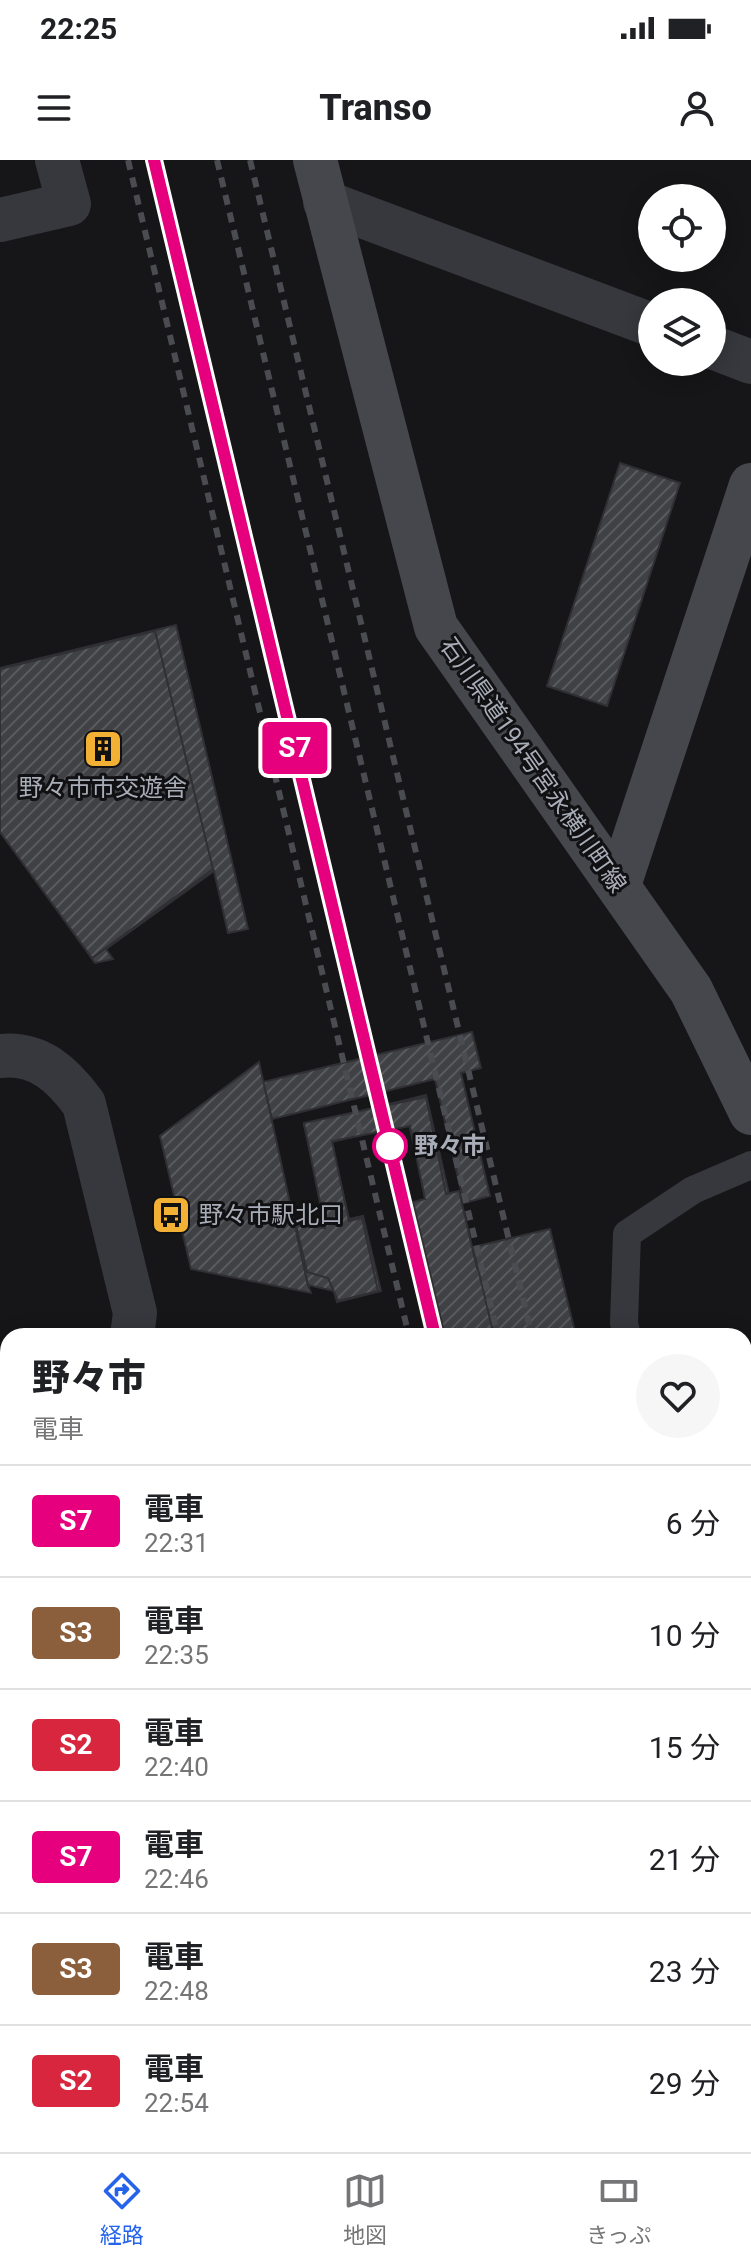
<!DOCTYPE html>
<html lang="ja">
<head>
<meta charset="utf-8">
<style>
	body { margin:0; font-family:Roboto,"Noto Sans JP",sans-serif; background:#f6f6f6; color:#202124; height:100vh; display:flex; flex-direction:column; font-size:30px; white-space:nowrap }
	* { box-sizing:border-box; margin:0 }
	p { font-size:26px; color:#757577 }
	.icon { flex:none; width:44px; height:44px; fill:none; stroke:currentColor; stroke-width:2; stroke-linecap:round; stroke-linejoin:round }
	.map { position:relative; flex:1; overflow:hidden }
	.sheet { position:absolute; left:0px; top:1168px; width:752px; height:824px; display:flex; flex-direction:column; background:#fff; border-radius:24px 24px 0 0; box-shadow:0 4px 20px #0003 }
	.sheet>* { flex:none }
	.badge { padding:0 16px; border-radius:6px; font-size:28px; line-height:52px }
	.controls { position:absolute; left:638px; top:24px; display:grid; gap:16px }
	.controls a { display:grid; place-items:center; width:88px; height:88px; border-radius:50%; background:#fff; box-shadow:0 4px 20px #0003; font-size:40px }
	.map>.badge { position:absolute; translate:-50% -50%; box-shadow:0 0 0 4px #fff }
	.round { display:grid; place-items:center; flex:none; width:84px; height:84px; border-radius:42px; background:#f6f6f6 }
	.overview { display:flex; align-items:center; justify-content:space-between; height:136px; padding:0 32px }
	h1 { font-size:38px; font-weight:800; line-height:60px }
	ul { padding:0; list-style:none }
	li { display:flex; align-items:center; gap:24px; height:112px; padding:0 32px; border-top:2px solid #e0e0e0 }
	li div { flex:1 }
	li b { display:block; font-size:30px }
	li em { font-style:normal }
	li .badge { min-width:88px; font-weight:700; text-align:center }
	.status { display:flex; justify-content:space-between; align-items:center; height:56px; padding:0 40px; background:#fff; direction:ltr }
	.status svg { height:22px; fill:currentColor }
	header { display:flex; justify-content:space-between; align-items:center; height:104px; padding:0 32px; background:#fff; font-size:36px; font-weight:800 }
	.tab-bar { display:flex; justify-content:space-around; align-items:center; height:112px; border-top:2px solid #e0e0e0; background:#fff; font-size:22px; color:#757577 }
	.tab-bar a { display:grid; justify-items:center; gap:4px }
	.tab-bar .current { color:#2563eb }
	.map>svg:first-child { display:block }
	.building { fill:url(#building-hatch); stroke:#303034; stroke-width:2 }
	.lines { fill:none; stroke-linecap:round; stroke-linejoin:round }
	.path { stroke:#3d3f44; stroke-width:5; stroke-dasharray:4 6; stroke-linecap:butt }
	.lane { stroke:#37383d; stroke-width:28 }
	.street { stroke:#37383d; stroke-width:44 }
	.secondary { stroke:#45474d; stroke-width:44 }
	.rail { stroke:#4a4c52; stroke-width:6; stroke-dasharray:10 8; stroke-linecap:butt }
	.line-casing { stroke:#fff; stroke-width:18 }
	.line { stroke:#e6007e; stroke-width:12 }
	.stop-dot { fill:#fff; stroke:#e6007e; stroke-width:4 }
	.labels { text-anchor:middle; stroke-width:6; stroke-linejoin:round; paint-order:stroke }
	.street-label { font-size:24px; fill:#a8adb8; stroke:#111113 }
	.poi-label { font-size:24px; fill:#a8adb8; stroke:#111113 }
	.stop-label { font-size:24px; font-weight:bold; fill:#a8adb8; stroke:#111113; text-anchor:start }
</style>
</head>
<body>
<div class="status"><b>22:25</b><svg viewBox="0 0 49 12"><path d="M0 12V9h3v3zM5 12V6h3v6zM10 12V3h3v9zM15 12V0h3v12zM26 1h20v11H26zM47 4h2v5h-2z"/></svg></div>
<header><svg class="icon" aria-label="menu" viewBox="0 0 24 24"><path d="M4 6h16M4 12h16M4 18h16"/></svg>Transo<svg class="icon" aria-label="person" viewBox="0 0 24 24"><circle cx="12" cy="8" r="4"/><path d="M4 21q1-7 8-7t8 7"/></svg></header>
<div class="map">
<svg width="751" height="1992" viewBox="0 0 751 1992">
	<defs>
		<pattern id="building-hatch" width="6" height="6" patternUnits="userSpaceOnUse" patternTransform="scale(2)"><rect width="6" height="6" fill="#404145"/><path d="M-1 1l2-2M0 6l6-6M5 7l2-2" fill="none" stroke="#595a5e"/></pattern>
	</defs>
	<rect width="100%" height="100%" fill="#161618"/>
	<g class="building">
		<polygon points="620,303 680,323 607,546 547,526"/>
		<polygon points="176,465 248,769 228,773 214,711 106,789 113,799 95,803 0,670 0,508"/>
		<polygon points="155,471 213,709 92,798 0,672 0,509"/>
		<polygon points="472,872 481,908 461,913 490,1036 464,1043 435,919 272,959 263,922"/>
		<polygon points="259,902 308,1125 311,1133 191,1109 160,976"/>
		<polygon points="426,935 449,1034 458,1032 492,1175 447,1176 415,1043 427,1040 409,964 331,982 349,1059 363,1056 381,1131 337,1142 334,1131 308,1125 297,1075 322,1076 319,1066 327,1064 304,965"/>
		<polygon points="426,937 446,1034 459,1031 477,1108 486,1106 501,1172 445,1176 413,1042 425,1039 410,966 332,981 349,1061 362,1058 378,1131 338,1141 328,1118 307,1112 296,1065 325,1068 304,963"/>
		<polygon points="550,1069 576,1176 494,1176 473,1087"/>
		<polygon points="8,1350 8,1510 0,1512 0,1352"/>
		<polygon points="153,1984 272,1984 274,1992 155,1992"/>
		<polygon points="476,1984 480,1984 504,1992 473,1992"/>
	</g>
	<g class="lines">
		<polyline class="path" points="744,1905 751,1934"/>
		<g class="lane">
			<polyline points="627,1176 624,1163 627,1074 693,1030 751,1005"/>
			<polyline points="744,1473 751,1477"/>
		</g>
		<g class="street">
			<polyline points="325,42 652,165"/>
			<polyline points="0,60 69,44 57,0"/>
			<polyline points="712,187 751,202"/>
			<path d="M0,896c39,-4 63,19 84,48l51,209 -3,23"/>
			<polyline points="0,1255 8,1253"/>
			<polyline points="744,1683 751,1685"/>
		</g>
		<g class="secondary">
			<polyline points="315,0 436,467 691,830 751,953"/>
			<polyline points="619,725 751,325"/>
			<polyline points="744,1559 751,1550"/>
			<polyline points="0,1806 8,1805"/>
		</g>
		<g class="rail">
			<polyline points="128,0 409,1176"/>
			<polyline points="154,0 435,1176"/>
			<polyline points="217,0 498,1176"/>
			<polyline points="250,0 532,1176"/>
			<polyline points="600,1984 602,1992"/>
			<polyline points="627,1984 629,1992"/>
			<polyline points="691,1984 693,1992"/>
			<polyline points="725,1984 727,1992"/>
		</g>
	</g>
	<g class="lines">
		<g class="line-casing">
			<polyline id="line" points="154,0 435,1176"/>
		</g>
		<use href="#line" class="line"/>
	</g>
	<defs>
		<g id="building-square" transform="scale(2)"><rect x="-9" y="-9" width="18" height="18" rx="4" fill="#f2b134" stroke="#111113"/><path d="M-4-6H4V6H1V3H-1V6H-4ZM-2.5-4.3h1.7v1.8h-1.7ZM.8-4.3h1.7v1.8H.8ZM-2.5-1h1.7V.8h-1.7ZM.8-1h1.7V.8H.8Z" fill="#111"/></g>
		<g id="bus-square" transform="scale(2)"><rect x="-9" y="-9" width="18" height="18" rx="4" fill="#f2b134" stroke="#111113"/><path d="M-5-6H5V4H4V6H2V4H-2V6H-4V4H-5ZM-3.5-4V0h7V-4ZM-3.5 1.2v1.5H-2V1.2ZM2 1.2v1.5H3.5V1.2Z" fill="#111"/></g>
	</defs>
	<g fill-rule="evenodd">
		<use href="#building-square" x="103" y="589"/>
		<use href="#bus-square" x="171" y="1055"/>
	</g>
	<circle class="stop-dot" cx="390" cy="986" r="16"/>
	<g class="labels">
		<g class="street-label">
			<text transform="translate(533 605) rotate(55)" y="8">石川県道194号宮永横川町線</text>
		</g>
		<g class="poi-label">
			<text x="103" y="636">野々市市交遊舎</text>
			<text x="199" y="1063" text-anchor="start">野々市駅北口</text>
		</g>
		<g class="stop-label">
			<text x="414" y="994">野々市</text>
		</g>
	</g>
</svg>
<div class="controls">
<a><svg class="icon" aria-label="locate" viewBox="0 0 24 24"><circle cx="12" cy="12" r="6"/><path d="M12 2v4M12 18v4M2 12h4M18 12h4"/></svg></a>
<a><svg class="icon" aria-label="layers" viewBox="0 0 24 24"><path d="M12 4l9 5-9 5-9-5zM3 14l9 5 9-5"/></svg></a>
</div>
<b class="badge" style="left:295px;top:588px;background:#e6007e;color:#fff">S7</b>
<section class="sheet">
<div class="overview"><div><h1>野々市</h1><p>電車</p></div><a class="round"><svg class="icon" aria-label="heart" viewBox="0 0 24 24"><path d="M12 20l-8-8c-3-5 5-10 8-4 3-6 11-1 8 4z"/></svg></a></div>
<ul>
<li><span class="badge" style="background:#e6007e;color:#fff">S7</span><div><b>電車</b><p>22:31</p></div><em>6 分</em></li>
<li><span class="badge" style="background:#8b5e3c;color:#fff">S3</span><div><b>電車</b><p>22:35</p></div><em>10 分</em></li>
<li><span class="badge" style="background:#d7263d;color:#fff">S2</span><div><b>電車</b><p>22:40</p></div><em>15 分</em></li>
<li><span class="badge" style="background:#e6007e;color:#fff">S7</span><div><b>電車</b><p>22:46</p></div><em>21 分</em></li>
<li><span class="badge" style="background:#8b5e3c;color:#fff">S3</span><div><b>電車</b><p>22:48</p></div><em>23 分</em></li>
<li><span class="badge" style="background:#d7263d;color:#fff">S2</span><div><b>電車</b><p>22:54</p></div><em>29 分</em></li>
</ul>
</section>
</div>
<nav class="tab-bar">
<a class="current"><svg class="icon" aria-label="directions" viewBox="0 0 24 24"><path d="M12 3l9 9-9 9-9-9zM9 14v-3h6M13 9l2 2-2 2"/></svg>経路</a>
<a><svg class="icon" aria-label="map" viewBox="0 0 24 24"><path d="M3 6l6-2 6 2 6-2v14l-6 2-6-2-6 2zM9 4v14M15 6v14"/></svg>地図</a>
<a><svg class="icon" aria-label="tickets" viewBox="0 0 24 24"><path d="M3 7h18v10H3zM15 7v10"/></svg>きっぷ</a>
</nav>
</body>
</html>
